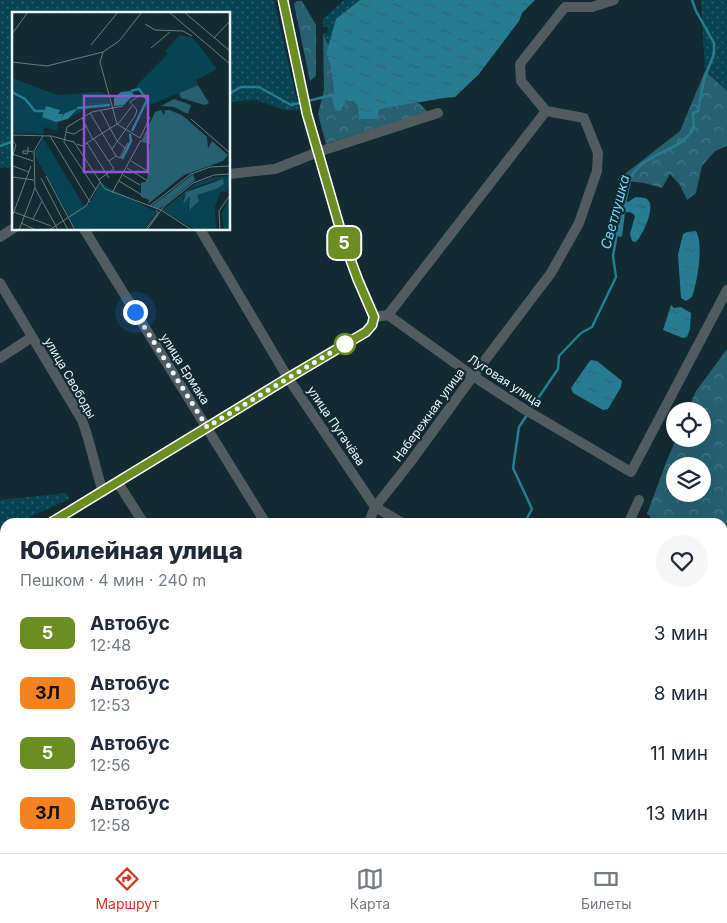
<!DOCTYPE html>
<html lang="ru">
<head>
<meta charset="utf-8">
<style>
	body { margin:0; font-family:Inter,sans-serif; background:#f6f6f7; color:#1f2937; height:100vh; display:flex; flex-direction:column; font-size:19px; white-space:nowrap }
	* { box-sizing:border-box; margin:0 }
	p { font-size:16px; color:#747a83 }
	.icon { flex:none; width:28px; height:28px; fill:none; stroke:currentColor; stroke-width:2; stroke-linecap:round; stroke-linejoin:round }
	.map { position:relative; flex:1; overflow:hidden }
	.drawer { position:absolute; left:0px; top:518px; width:728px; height:336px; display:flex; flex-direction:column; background:#fff; border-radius:15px 15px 0 0; box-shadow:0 5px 20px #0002 }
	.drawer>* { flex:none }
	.badge { padding:0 10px; border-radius:8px; font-size:18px; line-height:32px }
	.tools { position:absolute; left:666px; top:402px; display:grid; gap:10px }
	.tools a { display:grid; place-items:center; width:45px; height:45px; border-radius:50%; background:#fff; box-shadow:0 5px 20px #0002; font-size:25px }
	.you { position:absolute; width:25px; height:25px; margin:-12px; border:4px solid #fff; border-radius:50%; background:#1a73e8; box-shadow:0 0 0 8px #1a73e833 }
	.map>.badge { position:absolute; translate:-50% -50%; box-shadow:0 0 0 2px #fff }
	.round { display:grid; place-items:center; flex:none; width:52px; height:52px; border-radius:26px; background:#f6f6f7 }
	.summary { display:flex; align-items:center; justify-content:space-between; height:85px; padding:0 20px }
	h1 { font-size:24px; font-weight:800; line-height:38px }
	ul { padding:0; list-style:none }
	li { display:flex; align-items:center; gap:15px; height:60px; padding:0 20px }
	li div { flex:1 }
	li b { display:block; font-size:19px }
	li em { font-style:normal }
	li .badge { min-width:55px; font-weight:700; text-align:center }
	.tabs { display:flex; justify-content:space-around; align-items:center; height:70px; border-top:1px solid #e0e1e3; background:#fff; font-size:14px; color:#747a83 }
	.tabs a { display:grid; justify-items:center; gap:2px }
	.tabs .on { color:#d93025 }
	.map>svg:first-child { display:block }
	.green { fill:url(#green-dots) }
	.forest { fill:url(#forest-crowns); fill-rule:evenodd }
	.water { fill:url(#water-ripples) }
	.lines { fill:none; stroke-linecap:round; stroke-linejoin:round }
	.stream { stroke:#277c92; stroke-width:2.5 }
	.minor { stroke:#515c5f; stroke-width:10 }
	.secondary { stroke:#687a7f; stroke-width:14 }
	.line-casing { stroke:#fff; stroke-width:11 }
	.line { stroke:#6b8e23; stroke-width:8 }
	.walk { stroke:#e7f5fa; stroke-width:5; stroke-dasharray:0 9 }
	.stop-dot { fill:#fff; stroke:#6b8e23; stroke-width:2.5 }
	.labels { text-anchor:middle; stroke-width:4.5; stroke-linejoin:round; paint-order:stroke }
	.street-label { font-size:12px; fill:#e7f5fa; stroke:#122a31 }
	.water-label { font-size:14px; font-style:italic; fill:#6ddbf9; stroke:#122a31 }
	.inset-river { fill:none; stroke:#277c92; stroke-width:2.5 }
	.inset-road { fill:none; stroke:#677b81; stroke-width:1 }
	.view { fill:#9154cb; fill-opacity:0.15; stroke:#9154cb; stroke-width:2.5 }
	.inset-edge { fill:none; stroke:#e7f5fa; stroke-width:2.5 }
</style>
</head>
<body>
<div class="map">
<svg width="727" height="853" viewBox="0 0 727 853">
	<defs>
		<pattern id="green-dots" width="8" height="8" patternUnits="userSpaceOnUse" patternTransform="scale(1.25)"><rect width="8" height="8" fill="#084351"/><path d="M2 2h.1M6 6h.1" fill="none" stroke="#2c5f6b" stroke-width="1.8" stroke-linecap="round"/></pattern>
		<pattern id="forest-crowns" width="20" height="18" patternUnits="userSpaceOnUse" patternTransform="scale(1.25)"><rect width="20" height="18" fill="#276070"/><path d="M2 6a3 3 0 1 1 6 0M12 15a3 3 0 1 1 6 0" fill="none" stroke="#467785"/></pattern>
		<pattern id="water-ripples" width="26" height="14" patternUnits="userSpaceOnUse" patternTransform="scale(1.25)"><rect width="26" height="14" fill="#277c92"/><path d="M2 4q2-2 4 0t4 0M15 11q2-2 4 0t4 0" fill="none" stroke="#36636e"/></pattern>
	</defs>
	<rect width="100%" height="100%" fill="#122a31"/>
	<g class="green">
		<polygon points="0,0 274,0 299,110 285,110 256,100 229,102 229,14 14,14 14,167 0,168"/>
		<polygon points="344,0 360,0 336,19 329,47 323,33 327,33 328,27 323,27 323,19"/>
		<polygon points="701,0 727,0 727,91 705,71"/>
		<polygon points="66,493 69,499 20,522 5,522 5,529 0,531 0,500"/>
	</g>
	<g class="forest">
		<polygon points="297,1 302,1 316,25 316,76 310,81 294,4"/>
		<polygon points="323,33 329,47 326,54 330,64 334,92 331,96 341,111 346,101 353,101 357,105 359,119 379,110 391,107 418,102 428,112 326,144 318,114 324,90"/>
		<polygon points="705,71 727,91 727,146 715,151 702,166 696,193 687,200 680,185 670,174 662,188 644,183 617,180 680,131"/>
		<path d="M727,349v177l-8,-6 -22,2h-41l-9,-8 20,-54 9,-21h26v-28h-15l9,-20zM702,466v28h-27v-28z"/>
		<polygon points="727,709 727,769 723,757 722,717"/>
	</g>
	<g class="water">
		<polygon points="360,0 535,0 522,13 519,21 479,74 455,97 444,98 391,107 379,110 377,119 359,119 357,105 353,101 346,101 341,111 336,111 331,96 334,92 330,64 326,54 336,19"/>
		<path d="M636,197c4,1 10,0 12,3 8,8 -6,36 -12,42l-4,-1 -2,-7 5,-18c-3,-4 -7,-5 -10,-3l-3,23 -2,1c-3,-2 -5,-2 -6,-6 -2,-6 3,-23 5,-30l9,1 6,-4z"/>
		<path d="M696,231c8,14 1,52 -4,66l-6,4 -5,-3 -3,-43 5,-21 4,-2z"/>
		<polygon points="671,305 674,308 681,307 691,313 690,329 687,337 683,338 663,330"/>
		<polygon points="591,360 597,361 622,381 621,387 608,409 603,410 573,393 571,388 589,362"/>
		<polygon points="360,849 384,849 383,852 380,853 359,853"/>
	</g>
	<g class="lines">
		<g class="stream">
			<polyline points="229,94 241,87 259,87 291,105 303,102"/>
			<polyline points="308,101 332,95"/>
			<polyline points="0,146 14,141"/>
			<path d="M625,203c2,-8 4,-23 8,-29 15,-23 48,-22 61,-46l-1,-15 5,-2 6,-32 10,-25v-11l-18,-32 -4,-11"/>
			<polyline points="530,410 558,369 559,356 581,333 592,327 616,277 613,256 617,233"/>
			<polyline points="525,522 532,509 513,468 519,427 527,415"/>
		</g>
		<g class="minor">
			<polyline points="283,0 307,114 318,152 344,242 358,280 374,317"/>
			<polyline points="229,174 275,169 318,152 438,113"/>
			<polyline points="84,229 265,522"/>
			<polyline points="200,229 288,378 375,507 401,522"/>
			<polyline points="0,237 14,228"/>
			<path d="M0,283l82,137c9,24 13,48 21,72"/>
			<polyline points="388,315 546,111"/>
			<polyline points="374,317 388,315 473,376 524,409 631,472 727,290"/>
			<polyline points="0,358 32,337"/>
			<polyline points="118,483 143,522"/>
			<polyline points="52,522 288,378 366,332 372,325 374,317"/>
			<polyline points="369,522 375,507 409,464 473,376 551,273 579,223 597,171 598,153 584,118 546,111 521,81 520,64 565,7 592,7 614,0"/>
			<polyline points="629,522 639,500"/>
			<polyline points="0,552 5,549"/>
			<polyline points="231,849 234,853"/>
			<polyline points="548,849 555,853"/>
			<polyline points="716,849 723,853"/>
			<polyline points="296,853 302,849"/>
			<polyline points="467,853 469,849"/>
		</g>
		<g class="secondary">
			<polyline points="0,681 5,689"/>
			<polyline points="103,849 106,853"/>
		</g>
	</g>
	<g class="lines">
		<g class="line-casing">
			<polyline id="line" points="52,522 288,378 366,332 372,325 374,317 358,280 344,242 318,152 307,114 283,0"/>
		</g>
		<use href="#line" class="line"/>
		<polyline class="walk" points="135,312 207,427 345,344"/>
	</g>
	<circle class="stop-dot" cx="345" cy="344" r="10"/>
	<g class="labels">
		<g class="street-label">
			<text transform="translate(185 369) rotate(58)" y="4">улица Ермака</text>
			<text transform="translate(70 378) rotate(60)" y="4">улица Свободы</text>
			<text transform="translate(505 381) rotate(33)" y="4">Луговая улица</text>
			<text transform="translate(429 415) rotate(-54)" y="4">Набережная улица</text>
			<text transform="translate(336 426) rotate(56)" y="4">улица Пугачёва</text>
		</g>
		<g class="water-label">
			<text transform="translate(615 212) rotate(-75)" y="5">Светлушка</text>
		</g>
	</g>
	<g transform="translate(12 12)">
		<rect width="218" height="218" fill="#122a31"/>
		<path d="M168,23l11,2 7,7 19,25 -21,11 2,5 -48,20 -7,-13 -7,-3 1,-4 31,-31 -3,-3zM0,66l45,17 42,-3 9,3 2,11 -12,-1 -15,6 -25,12 -1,8 -13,-4 -1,7 -28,-1 -3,-1zM31,126l40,66 3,2 6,-6 8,-17 57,29 -13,17h-68l-42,-75zM217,164v12l-3,3 3,2 -8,-2 -6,16 1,22h-22l-32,-19 33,-26 14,-6zM204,168l6,4 -25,11 1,6 -10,9 2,-12 -7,2v-3l7,-8zM217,187v30l-5,1 -2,-17z" fill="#084351" fill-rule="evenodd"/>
		<path d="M186,73l11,18 -4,2 -24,-7 -2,-5zM162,87l17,6 -3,9 -14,-7 -13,-1zM149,98l3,5 1,-5h4l13,5 25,22 1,11 4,-7 16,14 -5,6 -39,14 -36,29 1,-4 -8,-3v-14l6,-2 3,-37 -9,-2 14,-30zM181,162l2,6 -36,29 -7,-3zM211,167l1,5 -8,5 -19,6 2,6 -10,9 1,-14 -7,8 3,-12z" fill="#276070"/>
		<path d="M118,79l4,3 -10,11 -10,1v-8l7,-6zM34,94l14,4 -2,4h5l-2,4 4,-5 13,-5 -10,11 -12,3 -14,-5z" fill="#277c92"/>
		<path class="inset-river" d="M119,79l8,-2 8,11 -15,31M0,80l13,7 10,12h9M65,96l33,-3M110,147l9,-18 -1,-7"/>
		<path class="inset-road" d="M157,0l61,52M172,0l46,39M133,12l10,6 28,1 9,5M0,22l16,-22M202,26l16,-17M79,33l27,-33M139,36l19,-16M91,40l-3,10 17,62 23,14 10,-21M0,50l35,4 56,-14 16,-11 23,-29M89,99l16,30 8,7 3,-5M78,101l26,43 -7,5M70,106l11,22M179,107l39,34M106,112l14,-18M54,120l8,2 13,-8M0,123l39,1 23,6 31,47 56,21 31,20M38,124l40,66M82,127l20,30 -16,11M0,128l4,5 -3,9M75,131l22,35M65,132l5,2 35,-22M16,135v4l-1,3 -4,-1v-2h5l5,1M100,137l23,-33 2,-6 -7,-8 10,-7M0,142l21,7M104,144l4,2 5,-10M119,149l18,11M1,154l16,6M115,156l21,13M111,163l17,10M34,164l29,54M0,165l22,3M29,166l27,52M107,169l23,14M23,176l23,42M84,178l-32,-48 3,-15 25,-15 31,-6M100,181l29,-53M138,194l41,-32 19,-7 20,-1M2,200l37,14M0,205l19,-51M21,207l9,-18M9,211l15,7M7,218l16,-42 -1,-37 9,-15M37,218l37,-24 14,-24M133,218l13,-17 -2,-3M135,218l17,-24 29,-23 21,-8 16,-1M208,218l-1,-19 11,-16"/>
		<path class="view" d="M72,84h64v76h-64z"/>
		<rect width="218" height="218" class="inset-edge"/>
	</g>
</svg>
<div class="tools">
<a><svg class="icon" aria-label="locate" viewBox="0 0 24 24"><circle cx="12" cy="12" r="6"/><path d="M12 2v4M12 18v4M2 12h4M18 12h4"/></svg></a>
<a><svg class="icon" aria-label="layers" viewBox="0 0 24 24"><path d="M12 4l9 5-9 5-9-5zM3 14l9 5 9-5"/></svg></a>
</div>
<div class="you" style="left:135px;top:312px"></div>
<b class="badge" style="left:344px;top:243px;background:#6b8e23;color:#fff">5</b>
<section class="drawer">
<div class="summary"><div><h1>Юбилейная улица</h1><p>Пешком · 4 мин · 240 m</p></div><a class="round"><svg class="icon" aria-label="heart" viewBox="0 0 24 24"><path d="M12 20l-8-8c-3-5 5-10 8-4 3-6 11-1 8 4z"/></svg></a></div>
<ul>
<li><span class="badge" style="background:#6b8e23;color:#fff">5</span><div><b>Автобус</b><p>12:48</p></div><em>3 мин</em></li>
<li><span class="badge" style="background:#f58220;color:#111">3Л</span><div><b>Автобус</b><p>12:53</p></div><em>8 мин</em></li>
<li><span class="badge" style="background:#6b8e23;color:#fff">5</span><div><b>Автобус</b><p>12:56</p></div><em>11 мин</em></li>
<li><span class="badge" style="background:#f58220;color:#111">3Л</span><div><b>Автобус</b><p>12:58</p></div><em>13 мин</em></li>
</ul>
</section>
</div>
<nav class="tabs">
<a class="on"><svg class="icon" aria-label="directions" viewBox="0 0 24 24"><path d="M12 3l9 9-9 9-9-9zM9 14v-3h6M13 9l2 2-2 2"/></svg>Маршрут</a>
<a><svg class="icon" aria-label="map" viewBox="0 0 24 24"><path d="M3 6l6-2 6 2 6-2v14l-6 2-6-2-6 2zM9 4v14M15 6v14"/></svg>Карта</a>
<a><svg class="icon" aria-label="tickets" viewBox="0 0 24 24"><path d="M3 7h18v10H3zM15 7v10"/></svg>Билеты</a>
</nav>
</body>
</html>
